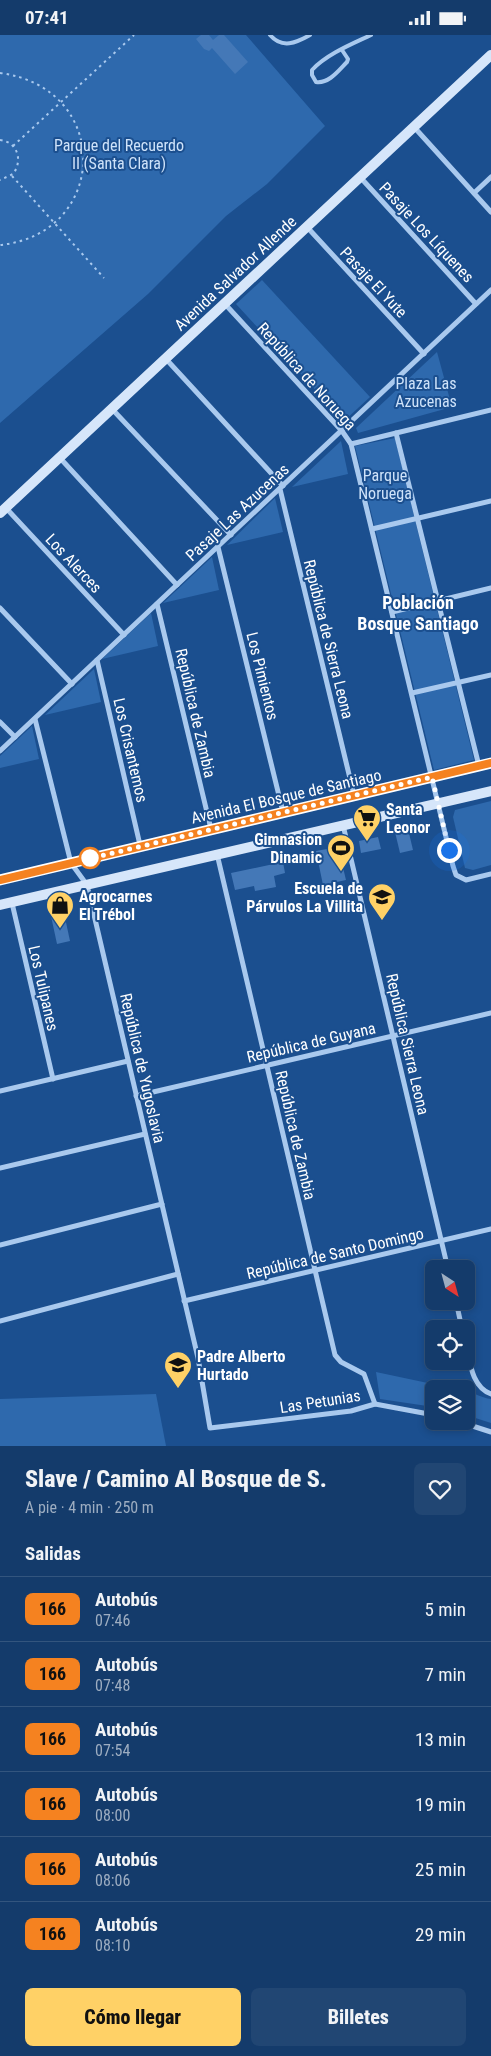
<!DOCTYPE html>
<html lang="es">
<head>
<meta charset="utf-8">
<style>
	body { margin:0; font-family:"Roboto Condensed",sans-serif; background:#214673; color:#f1f3f6; height:100vh; display:flex; flex-direction:column; font-size:19px; white-space:nowrap }
	* { box-sizing:border-box; margin:0 }
	p { font-size:16px; color:#9dadc1 }
	.icon { flex:none; width:28px; height:28px; fill:none; stroke:currentColor; stroke-width:2; stroke-linecap:round; stroke-linejoin:round }
	.map { position:relative; height:1411px; overflow:hidden }
	.drawer { display:flex; flex-direction:column; background:#143b6b; flex:1 }
	.drawer>* { flex:none }
	.badge { padding:0 10px; border-radius:8px; font-size:18px; line-height:32px }
	.needle { width:32px; rotate:144deg }
	.controls { position:absolute; left:425px; top:1225px; display:grid; gap:10px }
	.controls a { display:grid; place-items:center; width:50px; height:50px; border-radius:8px; background:#143b6b; box-shadow:0 2px 8px #0003,0 0 0 1px #33557e; font-size:25px }
	.you { position:absolute; width:25px; height:25px; margin:-12px; border:4px solid #fff; border-radius:50%; background:#1a73e8; box-shadow:0 0 0 8px #1a73e833 }
	.map>.badge { position:absolute; translate:-50% -50%; box-shadow:0 0 0 2px #fff }
	h2 { padding:0 25px; font-size:19px; line-height:45px }
	.round { display:grid; place-items:center; flex:none; width:52px; height:52px; border-radius:8px; background:#214673 }
	.summary { display:flex; align-items:center; justify-content:space-between; height:85px; padding:0 25px }
	h1 { font-size:24px; font-weight:800; line-height:38px }
	.action { display:flex; gap:10px; margin-top:auto; padding:10px 25px }
	.action a { flex:1; height:58px; border-radius:8px; background:#ffd166; color:#111; font-size:20px; font-weight:800; line-height:58px; text-align:center }
	.action a+a { background:#214673; color:#f1f3f6 }
	ul { padding:0; list-style:none }
	li { display:flex; align-items:center; gap:15px; height:65px; padding:0 25px; border-top:1px solid #33557e }
	li div { flex:1 }
	li b { display:block; font-size:19px }
	li em { font-style:normal }
	li .badge { min-width:55px; font-weight:700; text-align:center }
	.status { display:flex; justify-content:space-between; align-items:center; height:35px; padding:0 25px; background:#143b6b; direction:ltr }
	.status svg { height:14px; fill:currentColor }
	.map>svg:first-child { display:block }
	.green { fill:#2e69ad }
	.building { fill:#4478b7 }
	.lines { fill:none; stroke-linecap:round; stroke-linejoin:round }
	.path { stroke:#a9c9ee; stroke-width:2; stroke-dasharray:2.5 4; stroke-linecap:butt }
	.lane { stroke:#a9c9ee; stroke-width:4 }
	.street { stroke:#a9c9ee; stroke-width:5 }
	.secondary { stroke:#d6e6fa; stroke-width:10 }
	.line-casing { stroke:#fff; stroke-width:11 }
	.line { stroke:#f58220; stroke-width:8 }
	.walk { stroke:#fff; stroke-width:5; stroke-dasharray:0 9 }
	.stop-dot { fill:#fff; stroke:#f58220; stroke-width:2.5 }
	.labels { text-anchor:middle; stroke-width:4; stroke-linejoin:round; paint-order:stroke }
	.park-label { font-size:16px; fill:#cfe3fa; stroke:#1b4f8f }
	.street-label { font-size:16px; fill:#fff; stroke:#1b4f8f }
	.poi-label { font-size:16px; font-weight:bold; fill:#fff; stroke:#1b4f8f; text-anchor:start }
	.neighbourhood-label { font-size:18px; font-weight:bold; fill:#fff; stroke:#1b4f8f }
</style>
</head>
<body>
<div class="status"><b>07:41</b><svg viewBox="0 0 49 12"><path d="M0 12V9h3v3zM5 12V6h3v6zM10 12V3h3v9zM15 12V0h3v12zM26 1h20v11H26zM47 4h2v5h-2z"/></svg></div>
<div class="map">
<svg width="491" height="1411" viewBox="0 0 491 1411">
	<rect width="100%" height="100%" fill="#1b4f8f"/>
	<g class="green">
		<polygon points="0,0 246,0 325,91 267,149 226,181 148,259 0,388"/>
		<polygon points="262,245 370,362 344,386 236,269"/>
		<polygon points="437,317 452,372 358,398 356,393"/>
		<polygon points="395,403 474,725 434,735 355,411"/>
		<polygon points="341,406 348,439 292,452"/>
		<polygon points="275,463 283,497 227,510"/>
		<polygon points="212,522 219,555 163,568"/>
		<polygon points="151,578 158,611 102,624"/>
		<polygon points="94,634 101,667 45,680"/>
		<polygon points="32,691 39,724 0,733 0,721"/>
		<polygon points="491,766 491,830 473,835 465,833 453,782 455,775"/>
		<polygon points="376,1337 456,1354 434,1354 434,1372 380,1364"/>
		<path d="M466,1356c10,2 15,7 25,8v24l-25,-8z"/>
		<polygon points="156,1359 166,1411 0,1411 0,1364"/>
	</g>
	<g class="building">
		<polygon points="201,0 209,0 213,5 219,0 224,0 248,27 235,39 212,13 209,16 204,14 196,4"/>
		<polygon points="408,794 413,815 400,818 395,797"/>
		<polygon points="378,802 381,814 361,818 359,806"/>
		<polygon points="338,812 346,845 323,850 316,816"/>
		<polygon points="283,827 285,838 274,841 276,852 255,856 254,851 235,855 231,838"/>
		<polygon points="64,878 70,906 57,909 51,881"/>
	</g>
	<g class="lines">
		<g class="path">
			<path d="M0,38c113,15 109,161 0,172"/>
			<path d="M0,105c18,2 23,21 13,34l-13,6"/>
			<polyline points="13,111 134,0"/>
			<polyline points="12,141 104,243"/>
		</g>
		<g class="lane">
			<path d="M270,0c12,14 26,8 40,0"/>
			<path d="M342,15l6,9 -1,3c-8,8 -18,22 -31,20l-4,-7v-5c15,-16 40,-26 59,-35"/>
		</g>
		<g class="street">
			<polyline points="414,92 491,177"/>
			<polyline points="360,142 476,269"/>
			<polyline points="474,158 491,142"/>
			<polyline points="307,192 424,319"/>
			<polyline points="225,269 342,396 351,409 453,831 456,840 466,845 491,839"/>
			<polyline points="166,324 283,451"/>
			<polyline points="112,374 231,500"/>
			<polyline points="396,398 479,731"/>
			<polyline points="351,409 491,375"/>
			<polyline points="60,423 177,550"/>
			<polyline points="280,454 354,760"/>
			<polyline points="6,473 124,600"/>
			<polyline points="372,494 491,466"/>
			<polyline points="218,512 283,777"/>
			<polyline points="157,569 211,794"/>
			<polyline points="0,573 72,649"/>
			<polyline points="392,577 491,553"/>
			<polyline points="97,625 140,810"/>
			<polyline points="412,658 491,640"/>
			<polyline points="35,684 71,828 87,850 198,1323 210,1393 351,1376 375,1369 434,1380"/>
			<polyline points="0,687 15,702"/>
			<polyline points="0,716 491,255"/>
			<polyline points="343,790 448,1234"/>
			<polyline points="217,819 335,1320 341,1327 364,1339 375,1369"/>
			<polyline points="0,845 491,728"/>
			<polyline points="12,868 53,1044"/>
			<polyline points="0,1056 128,1026"/>
			<polyline points="136,1061 491,978"/>
			<polyline points="0,1133 145,1099"/>
			<polyline points="0,1210 162,1169"/>
			<polyline points="184,1266 491,1194"/>
			<polyline points="456,1266 462,1294"/>
			<polyline points="0,1286 178,1239"/>
			<path d="M466,1310c4,18 6,42 25,49"/>
			<polyline points="457,1386 491,1397"/>
		</g>
		<g class="secondary">
			<polyline points="0,478 491,20"/>
			<polyline points="0,870 491,756"/>
		</g>
	</g>
	<g class="lines">
		<g class="line-casing">
			<polyline id="line" points="0,845 491,728"/>
		</g>
		<use href="#line" class="line"/>
		<polyline class="walk" points="90,823 88,824 432,742 449,815"/>
	</g>
	<defs>
		<g id="supermarket-pin" transform="scale(1.4375)"><path d="M0 17L-7.5 6A9.5 9.5 0 1 1 7.5 6Z" fill="#ffd166" stroke="#1b4f8f"/><path d="M-6-5.5h2.5l.6 2H6L4.5 2H-2.5L-4.4-4H-6ZM-1.5 3.2a1.3 1.3 0 1 0 .1 0ZM3 3.2a1.3 1.3 0 1 0 .1 0Z" fill="#111"/></g>
		<g id="stadium-pin" transform="scale(1.4375)"><path d="M0 17L-7.5 6A9.5 9.5 0 1 1 7.5 6Z" fill="#ffd166" stroke="#1b4f8f"/><path d="M0-5a6.5 5 0 1 0 0 10a6.5 5 0 1 0 0-10ZM-3.5-1.8h7v3.6h-7Z" fill="#111"/></g>
		<g id="school-pin" transform="scale(1.4375)"><path d="M0 17L-7.5 6A9.5 9.5 0 1 1 7.5 6Z" fill="#ffd166" stroke="#1b4f8f"/><path d="M0-5L7-2L0 1L-7-2ZM-4 1L0 2.5L4 1V4Q0 6-4 4Z" fill="#111"/></g>
		<g id="shop-pin" transform="scale(1.4375)"><path d="M0 17L-7.5 6A9.5 9.5 0 1 1 7.5 6Z" fill="#ffd166" stroke="#1b4f8f"/><path d="M-5-2.5h2.3a2.7 3.5 0 0 1 5.4 0H5L5.5 6h-11ZM-1.5-2.5h3a1.5 2.3 0 0 0-3 0Z" fill="#111"/></g>
	</defs>
	<g fill-rule="evenodd">
		<use href="#supermarket-pin" x="367" y="783"/>
		<use href="#stadium-pin" x="341" y="813"/>
		<use href="#school-pin" x="382" y="862"/>
		<use href="#shop-pin" x="60" y="870"/>
		<use href="#school-pin" x="178" y="1330"/>
	</g>
	<circle class="stop-dot" cx="90" cy="823" r="10"/>
	<g class="labels">
		<g class="park-label">
			<text x="119" y="116">Parque del Recuerdo<tspan x="119" dy="18">II (Santa Clara)</tspan></text>
			<text x="426" y="354">Plaza Las<tspan x="426" dy="18">Azucenas</tspan></text>
			<text x="385" y="446">Parque<tspan x="385" dy="18">Noruega</tspan></text>
		</g>
		<g class="street-label">
			<text transform="translate(427 197) rotate(47)" y="6">Pasaje Los Líquenes</text>
			<text transform="translate(235 238) rotate(-43)" y="6">Avenida Salvador Allende</text>
			<text transform="translate(374 247) rotate(47)" y="6">Pasaje El Yute</text>
			<text transform="translate(307 341) rotate(48)" y="6">República de Noruega</text>
			<text transform="translate(237 477) rotate(-43)" y="6">Pasaje Las Azucenas</text>
			<text transform="translate(74 528) rotate(47)" y="6">Los Alerces</text>
			<text transform="translate(329 604) rotate(76)" y="6">República de Sierra Leona</text>
			<text transform="translate(263 641) rotate(76)" y="6">Los Pimientos</text>
			<text transform="translate(196 678) rotate(77)" y="6">República de Zambia</text>
			<text transform="translate(131 715) rotate(77)" y="6">Los Crisantemos</text>
			<text transform="translate(286 761) rotate(-13)" y="6">Avenida El Bosque de Santiago</text>
			<text transform="translate(44 953) rotate(77)" y="6">Los Tulipanes</text>
			<text transform="translate(311 1007) rotate(-13)" y="6">República de Guyana</text>
			<text transform="translate(408 1009) rotate(77)" y="6">República Sierra Leona</text>
			<text transform="translate(143 1033) rotate(77)" y="6">República de Yugoslavia</text>
			<text transform="translate(296 1100) rotate(77)" y="6">República de Zambia</text>
			<text transform="translate(335 1218) rotate(-13)" y="6">República de Santo Domingo</text>
			<text transform="translate(320 1366) rotate(-9)" y="6">Las Petunias</text>
		</g>
		<g class="poi-label">
			<text x="386" y="780">Santa<tspan x="386" dy="18">Leonor</tspan></text>
			<text x="322" y="810" text-anchor="end">Gimnasion<tspan x="322" dy="18">Dinamic</tspan></text>
			<text x="363" y="859" text-anchor="end">Escuela de<tspan x="363" dy="18">Párvulos La Villita</tspan></text>
			<text x="79" y="867">Agrocarnes<tspan x="79" dy="18">El Trébol</tspan></text>
			<text x="197" y="1327">Padre Alberto<tspan x="197" dy="18">Hurtado</tspan></text>
		</g>
		<g class="neighbourhood-label">
			<text x="418" y="574">Población<tspan x="418" dy="21">Bosque Santiago</tspan></text>
		</g>
	</g>
</svg>
<div class="controls">
<a><svg class="needle" viewBox="-14 -14 28 28"><path d="M0-13l5 13h-10z" fill="#e53935"/><path d="M0 13l5-13h-10z" fill="#9dadc1"/></svg></a>
<a><svg class="icon" aria-label="locate" viewBox="0 0 24 24"><circle cx="12" cy="12" r="6"/><path d="M12 2v4M12 18v4M2 12h4M18 12h4"/></svg></a>
<a><svg class="icon" aria-label="layers" viewBox="0 0 24 24"><path d="M12 4l9 5-9 5-9-5zM3 14l9 5 9-5"/></svg></a>
</div>
<div class="you" style="left:449px;top:815px"></div>
</div>
<section class="drawer">
<div class="summary"><div><h1>Slave / Camino Al Bosque de S.</h1><p>A pie · 4 min · 250 m</p></div><a class="round"><svg class="icon" aria-label="heart" viewBox="0 0 24 24"><path d="M12 20l-8-8c-3-5 5-10 8-4 3-6 11-1 8 4z"/></svg></a></div>
<h2>Salidas</h2>
<ul>
<li><span class="badge" style="background:#f58220;color:#111">166</span><div><b>Autobús</b><p>07:46</p></div><em>5 min</em></li>
<li><span class="badge" style="background:#f58220;color:#111">166</span><div><b>Autobús</b><p>07:48</p></div><em>7 min</em></li>
<li><span class="badge" style="background:#f58220;color:#111">166</span><div><b>Autobús</b><p>07:54</p></div><em>13 min</em></li>
<li><span class="badge" style="background:#f58220;color:#111">166</span><div><b>Autobús</b><p>08:00</p></div><em>19 min</em></li>
<li><span class="badge" style="background:#f58220;color:#111">166</span><div><b>Autobús</b><p>08:06</p></div><em>25 min</em></li>
<li><span class="badge" style="background:#f58220;color:#111">166</span><div><b>Autobús</b><p>08:10</p></div><em>29 min</em></li>
</ul>
<div class="action"><a>Cómo llegar</a><a>Billetes</a></div>
</section>
</body>
</html>
